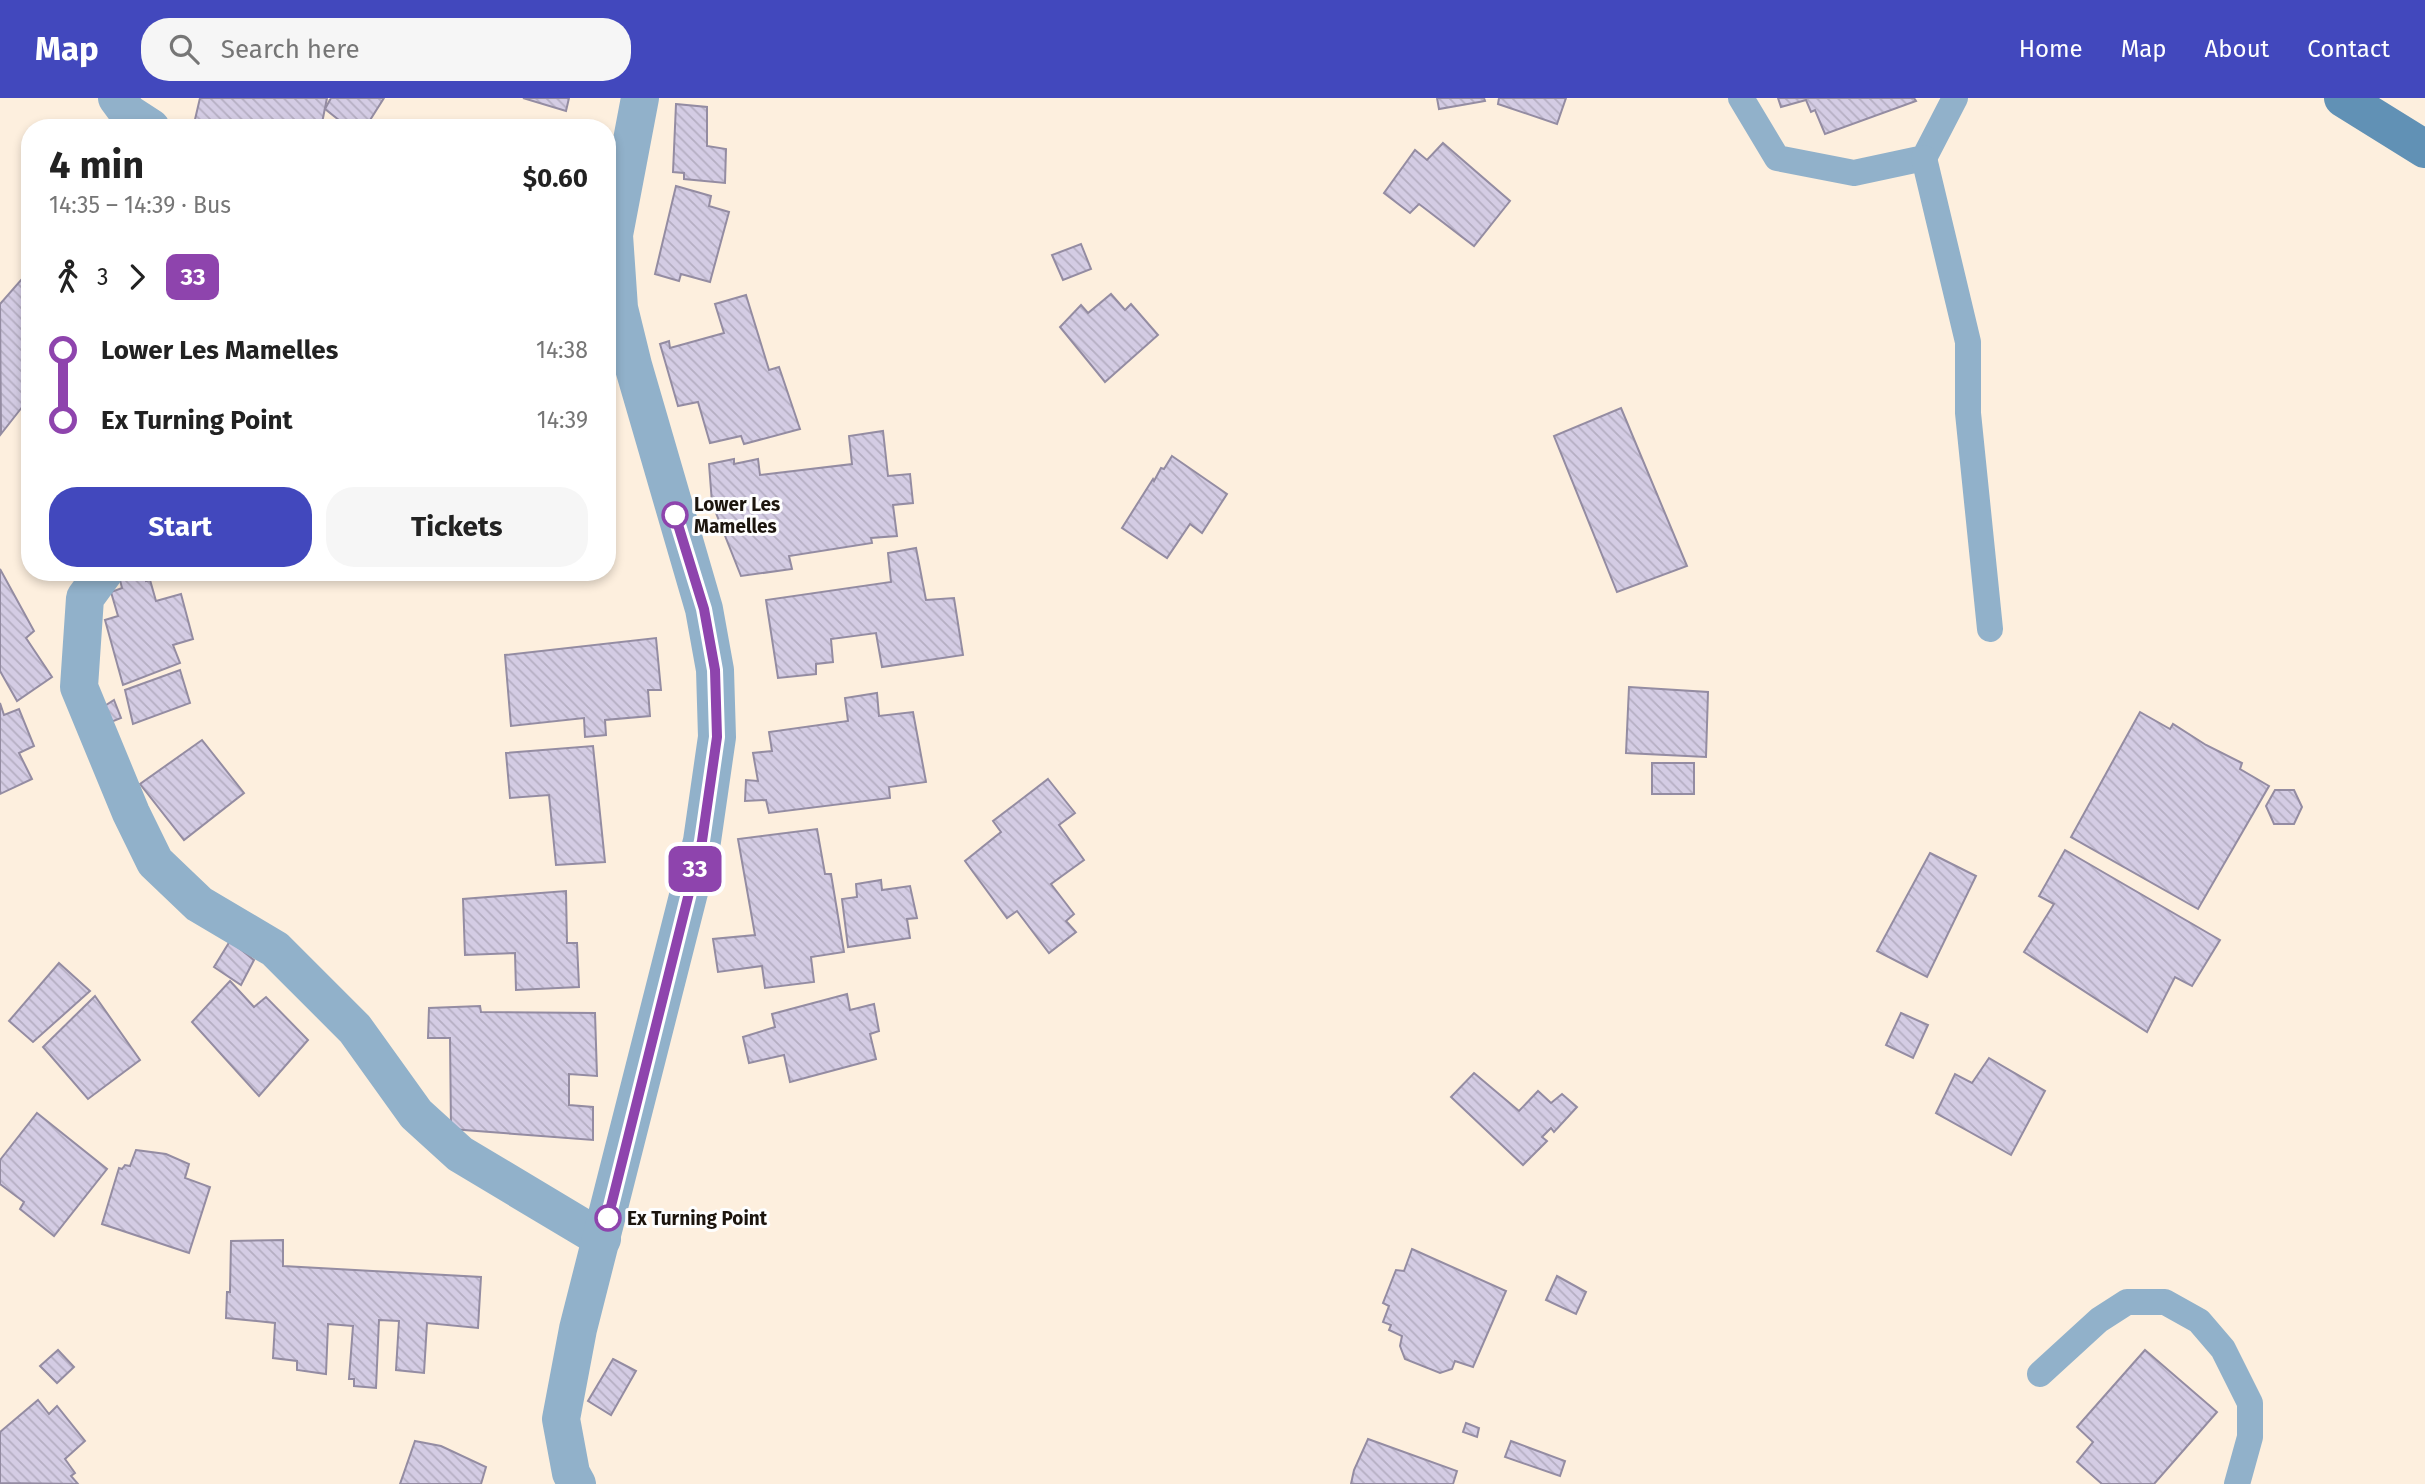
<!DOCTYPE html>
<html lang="en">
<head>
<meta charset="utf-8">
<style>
	body { margin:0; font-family:"Fira Sans",sans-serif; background:#f6f6f6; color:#222; height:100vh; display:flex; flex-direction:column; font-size:26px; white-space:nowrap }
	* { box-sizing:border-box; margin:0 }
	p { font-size:23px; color:#767676 }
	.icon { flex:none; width:38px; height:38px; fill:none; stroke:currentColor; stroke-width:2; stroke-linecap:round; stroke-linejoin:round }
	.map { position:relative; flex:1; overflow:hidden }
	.drawer { position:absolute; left:21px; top:21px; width:595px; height:462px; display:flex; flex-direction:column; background:#fff; border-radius:28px; box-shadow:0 4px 10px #0003 }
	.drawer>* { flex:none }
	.badge { padding:0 14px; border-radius:10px; font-size:24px; line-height:46px }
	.map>.badge { position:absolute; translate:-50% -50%; box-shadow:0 0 0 4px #fff }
	.legs { display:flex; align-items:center; gap:10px; height:77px; padding:0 28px; font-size:23px }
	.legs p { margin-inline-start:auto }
	.head { display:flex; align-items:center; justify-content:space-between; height:119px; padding:0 28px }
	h1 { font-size:38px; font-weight:700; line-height:52px }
	.primary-button { display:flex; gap:14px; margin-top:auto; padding:14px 28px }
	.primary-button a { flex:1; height:80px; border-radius:28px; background:#4248bd; color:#fff; font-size:28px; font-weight:700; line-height:80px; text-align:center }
	.primary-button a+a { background:#f6f6f6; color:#222 }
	ul { padding:0 28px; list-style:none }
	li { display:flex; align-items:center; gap:24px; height:70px; font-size:26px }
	li i { display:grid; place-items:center; width:10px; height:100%; margin:0 9px; background:currentColor }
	li i::after { content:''; width:18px; height:18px; margin:-9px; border:5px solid; border-radius:50%; background:#fff }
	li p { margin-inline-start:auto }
	li:first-child i { background:linear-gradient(#0000 50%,currentColor 0) }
	li:last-child i { background:linear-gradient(currentColor 50%,#0000 0) }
	header { display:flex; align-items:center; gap:42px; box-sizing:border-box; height:98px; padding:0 35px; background:#4248bd; color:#fff }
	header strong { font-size:33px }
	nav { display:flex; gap:38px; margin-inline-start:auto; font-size:24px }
	.search { width:490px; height:63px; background:#f6f6f6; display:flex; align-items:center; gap:18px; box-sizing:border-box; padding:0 24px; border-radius:28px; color:#767676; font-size:26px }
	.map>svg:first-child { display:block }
	.building { fill:url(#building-back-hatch); stroke:#948ca2; stroke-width:2 }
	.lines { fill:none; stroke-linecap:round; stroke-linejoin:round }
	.lane { stroke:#91b1ca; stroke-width:26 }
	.street { stroke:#91b1ca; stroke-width:38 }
	.secondary { stroke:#6191b5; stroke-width:38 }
	.line-1-casing { stroke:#fff; stroke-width:16 }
	.line-1 { stroke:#8e44ad; stroke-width:10 }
	.stop-1-dot { fill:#fff; stroke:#8e44ad; stroke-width:3.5 }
	.labels { text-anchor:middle; stroke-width:6; stroke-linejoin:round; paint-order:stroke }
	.stop-label { font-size:19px; font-weight:bold; fill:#1c150e; stroke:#fefefe; text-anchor:start }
</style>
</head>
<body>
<header>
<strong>Map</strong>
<div class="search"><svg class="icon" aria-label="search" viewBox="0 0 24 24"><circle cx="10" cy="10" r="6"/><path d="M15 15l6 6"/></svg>Search here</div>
<nav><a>Home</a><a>Map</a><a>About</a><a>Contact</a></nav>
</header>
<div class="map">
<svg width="2425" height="1386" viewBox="0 0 2425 1386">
	<defs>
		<pattern id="building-back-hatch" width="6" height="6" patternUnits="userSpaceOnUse" patternTransform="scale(1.75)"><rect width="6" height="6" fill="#d4cce4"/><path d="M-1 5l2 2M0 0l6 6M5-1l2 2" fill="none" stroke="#b5aec2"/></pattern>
	</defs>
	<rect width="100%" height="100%" fill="#fdefde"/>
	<g class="building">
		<polygon points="200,0 327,0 321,30 193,30"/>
		<polygon points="331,0 384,0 365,30 349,30 325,11"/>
		<polygon points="523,0 569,0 566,13"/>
		<polygon points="1437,0 1484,0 1485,3 1439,11"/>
		<polygon points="1499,0 1566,0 1557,26 1498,6"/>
		<polygon points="1778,0 1914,0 1916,3 1825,36 1815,12 1811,14 1806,2 1781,9"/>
		<polygon points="676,6 707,9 707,48 726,51 725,85 684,81 684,75 673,74"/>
		<polygon points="1443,45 1510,103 1474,148 1419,106 1410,115 1384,95 1415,52 1427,62"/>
		<polygon points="676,88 711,98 709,108 729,114 710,184 681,176 679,183 655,176"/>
		<polygon points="1081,146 1091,171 1063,182 1052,157"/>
		<polygon points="21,182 30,188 30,299 1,336 0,206"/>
		<polygon points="1111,196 1125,212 1131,206 1158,237 1105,284 1060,229 1081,207 1088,215"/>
		<polygon points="746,197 769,272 779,269 800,331 744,346 741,338 710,345 698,304 678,308 660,246 669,243 670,250 724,235 715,206"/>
		<polygon points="1621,310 1687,468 1617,494 1554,338"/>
		<polygon points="883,333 888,378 910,376 913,405 893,407 897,438 871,440 872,445 789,458 792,471 741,478 712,405 709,366 734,361 734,366 758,361 760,377 852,366 849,338"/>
		<polygon points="1172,358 1227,396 1202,435 1190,426 1167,460 1122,430 1153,381 1154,383 1161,370 1164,371"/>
		<polygon points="916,450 926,502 954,500 963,557 882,569 876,535 831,541 833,564 816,566 816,576 778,580 766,502 891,484 888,455"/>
		<polygon points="0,471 34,533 26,540 52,579 17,603 0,573"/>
		<polygon points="130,474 144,474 146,483 150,482 156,503 181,496 193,541 173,547 180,565 123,587 105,522 118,518 111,494 122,490 119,478"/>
		<polygon points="656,540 661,592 648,592 650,618 605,622 606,637 585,639 584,620 511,628 505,557"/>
		<polygon points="180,572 190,605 133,626 125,592"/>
		<polygon points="1629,589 1708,594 1706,659 1626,655"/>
		<polygon points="877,595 879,618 913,614 926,684 889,689 890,700 769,715 766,702 745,703 746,682 758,683 753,655 772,653 769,634 848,623 845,600"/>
		<polygon points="114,602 121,620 106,626 100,611"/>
		<polygon points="0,605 4,617 19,611 34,648 19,655 32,681 0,696"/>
		<polygon points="2140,614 2170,631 2173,626 2206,647 2242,665 2240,671 2269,688 2198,811 2071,739"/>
		<polygon points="202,642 244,695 184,742 140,686"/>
		<polygon points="593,648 605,764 556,767 549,697 510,700 506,655"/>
		<rect x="1652" y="665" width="42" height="31"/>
		<polygon points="1048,681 1075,715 1059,727 1084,762 1051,786 1074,816 1066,823 1076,834 1049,855 1017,813 1007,820 965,763 1001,734 993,723"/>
		<polygon points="2275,692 2294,692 2302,709 2294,726 2274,726 2266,708"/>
		<polygon points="817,731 825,776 831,776 844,854 811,859 814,884 765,890 762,868 718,874 713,841 755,837 738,741"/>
		<polygon points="2065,752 2220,842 2192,888 2175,879 2147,934 2024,854 2054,806 2039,798"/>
		<polygon points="1930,755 1976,778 1927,879 1877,853"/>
		<polygon points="881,782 882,792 910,788 917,820 907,821 910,840 848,849 842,801 857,799 856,786"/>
		<polygon points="566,793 567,845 577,845 579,889 516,892 515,855 465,857 463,801"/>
		<polygon points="230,843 254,862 241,887 214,869"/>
		<polygon points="59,865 90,893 33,944 9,923"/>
		<polygon points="230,883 254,909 266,899 308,942 259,998 192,924"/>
		<polygon points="847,896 850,912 874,906 879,933 870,936 876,961 790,984 784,957 749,965 743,939 775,929 772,916"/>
		<polygon points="95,898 140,962 88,1001 43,949"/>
		<polygon points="480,908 481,914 595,915 597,978 569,976 569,1007 593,1009 593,1042 451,1031 450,940 428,940 429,910"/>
		<polygon points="1901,915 1928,927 1913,960 1886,947"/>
		<polygon points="1989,960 2045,993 2011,1057 1936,1015 1955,976 1972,985"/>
		<polygon points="1474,975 1519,1013 1538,993 1551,1005 1562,996 1577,1009 1554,1034 1551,1030 1542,1039 1547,1043 1523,1067 1451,999"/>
		<polygon points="37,1015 107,1071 54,1138 20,1111 24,1104 0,1086 0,1062"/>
		<polygon points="136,1052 166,1056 189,1066 185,1080 210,1089 189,1155 102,1126 119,1070 122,1071 125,1067 130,1068"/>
		<polygon points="283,1142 283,1168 481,1179 478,1230 427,1225 424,1275 396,1272 399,1223 379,1222 376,1290 354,1288 354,1281 349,1281 353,1228 328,1226 326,1276 297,1272 297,1263 273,1260 275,1225 226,1220 227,1194 230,1194 231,1143"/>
		<polygon points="1412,1151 1506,1193 1473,1269 1455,1263 1452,1271 1440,1275 1405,1261 1400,1248 1402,1238 1389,1232 1391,1227 1383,1224 1389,1208 1383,1205 1396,1172 1404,1173"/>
		<polygon points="1557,1178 1586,1194 1576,1216 1546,1202"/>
		<polygon points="58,1252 74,1269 57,1285 40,1268"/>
		<polygon points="2145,1252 2217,1314 2154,1386 2102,1386 2077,1364 2093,1344 2077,1329"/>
		<polygon points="613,1261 636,1273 611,1317 588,1303"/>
		<polygon points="38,1302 49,1316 57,1308 85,1343 65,1361 75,1375 71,1378 78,1386 0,1385 0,1334"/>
		<polygon points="1466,1325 1479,1330 1477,1339 1463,1334"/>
		<polygon points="1368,1341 1457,1373 1453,1386 1351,1386 1354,1372"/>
		<polygon points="415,1343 441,1348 486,1369 481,1386 400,1386"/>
		<polygon points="1511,1343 1565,1363 1560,1378 1505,1359"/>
	</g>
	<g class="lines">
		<g class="lane">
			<polyline points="1741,0 1777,60 1854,75 1924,60 1955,0"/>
			<polyline points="1924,60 1968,244 1968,315 1990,531"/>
			<polyline points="2040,1276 2099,1222 2127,1204 2165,1204 2199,1223 2223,1251 2250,1305 2250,1339 2237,1386"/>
		</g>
		<g class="street">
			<polyline points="117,0 128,15 151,30"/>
			<polyline points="104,474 85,500 79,589 131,715 155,764 199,806 275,851 355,931 416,1016 460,1056 602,1141"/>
			<polyline points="577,1386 571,1375 561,1321 578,1231 702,743 717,639 715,572 704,511 633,267 619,210 614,137 640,0"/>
		</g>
		<polyline class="secondary" points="2343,0 2425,51"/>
	</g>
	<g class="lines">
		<g class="line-1-casing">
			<polyline id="line-1" points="608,1120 702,743 717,639 715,572 704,511 675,417"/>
		</g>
		<use href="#line-1" class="line-1"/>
	</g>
	<g class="stop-1-dot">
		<circle cx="675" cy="417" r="12"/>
		<circle cx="608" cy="1120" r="12"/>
	</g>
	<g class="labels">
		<g class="stop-label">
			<text x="694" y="413">Lower Les<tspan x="694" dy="22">Mamelles</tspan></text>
			<text x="627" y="1127">Ex Turning Point</text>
		</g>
	</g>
</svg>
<b class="badge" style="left:695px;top:771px;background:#8e44ad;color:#fff">33</b>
<section class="drawer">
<div class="head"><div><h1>4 min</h1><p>14:35 – 14:39 · Bus</p></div><b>$0.60</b></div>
<div class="legs"><svg class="icon" aria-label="walk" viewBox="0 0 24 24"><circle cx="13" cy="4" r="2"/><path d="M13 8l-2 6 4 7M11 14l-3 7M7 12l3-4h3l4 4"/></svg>3<svg class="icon" aria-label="forward" viewBox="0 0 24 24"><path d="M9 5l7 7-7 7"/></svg><b class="badge" style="background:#8e44ad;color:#fff">33</b></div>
<ul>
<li><i style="color:#8e44ad"></i><b>Lower Les Mamelles</b><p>14:38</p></li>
<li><i style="color:#8e44ad"></i><b>Ex Turning Point</b><p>14:39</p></li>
</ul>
<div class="primary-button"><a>Start</a><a>Tickets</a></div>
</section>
</div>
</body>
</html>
